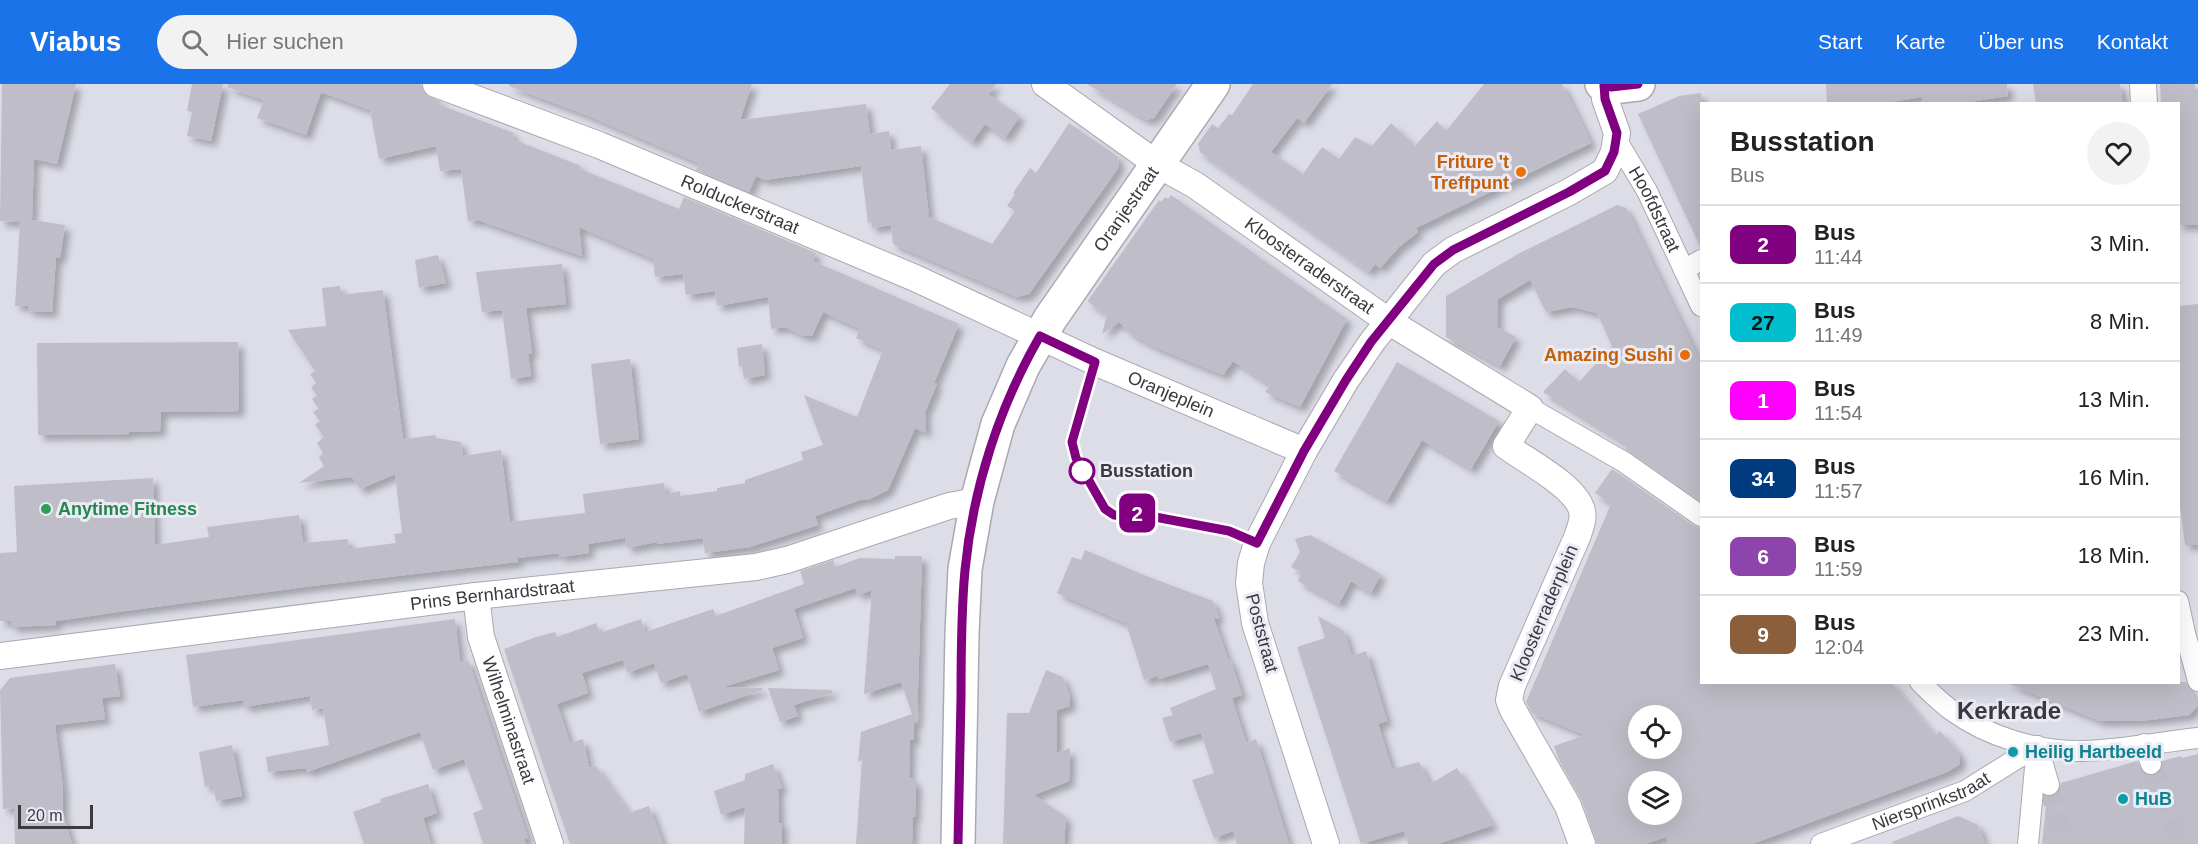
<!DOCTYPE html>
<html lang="de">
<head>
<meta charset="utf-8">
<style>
	body { margin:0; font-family:Helvetica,sans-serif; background:#f2f2f2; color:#222; height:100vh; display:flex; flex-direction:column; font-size:22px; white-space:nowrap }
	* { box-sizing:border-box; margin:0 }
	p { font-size:20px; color:#767676 }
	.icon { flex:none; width:33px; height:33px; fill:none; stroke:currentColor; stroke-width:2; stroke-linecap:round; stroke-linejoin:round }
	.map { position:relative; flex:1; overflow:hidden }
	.panel { position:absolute; left:1700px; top:18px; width:480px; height:582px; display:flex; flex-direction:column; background:#fff; border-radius:0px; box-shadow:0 6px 24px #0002 }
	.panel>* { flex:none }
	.badge { padding:0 12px; border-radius:9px; font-size:21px; line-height:39px }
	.buttons { position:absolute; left:1628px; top:621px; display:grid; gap:12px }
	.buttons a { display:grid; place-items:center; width:54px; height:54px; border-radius:50%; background:#fff; box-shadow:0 6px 24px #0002; font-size:30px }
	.scale { position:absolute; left:18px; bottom:15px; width:75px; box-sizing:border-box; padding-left:6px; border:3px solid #3a3a3e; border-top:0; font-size:16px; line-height:21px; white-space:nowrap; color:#3a3a3e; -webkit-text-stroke:4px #eaebf5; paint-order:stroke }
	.map>.badge { position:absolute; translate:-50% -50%; box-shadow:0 0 0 3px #fff }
	.round { display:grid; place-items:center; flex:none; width:63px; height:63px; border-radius:32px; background:#f2f2f2 }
	.headline { display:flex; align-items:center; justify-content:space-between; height:102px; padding:0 30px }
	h1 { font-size:28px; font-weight:800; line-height:45px }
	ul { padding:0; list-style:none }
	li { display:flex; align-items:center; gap:18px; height:78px; padding:0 30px; border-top:2px solid #e0e0e0 }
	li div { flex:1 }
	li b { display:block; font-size:22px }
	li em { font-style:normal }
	li .badge { min-width:66px; font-weight:700; text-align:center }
	header { display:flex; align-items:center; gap:36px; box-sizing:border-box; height:84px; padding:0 30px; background:#1a73e8; color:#fff }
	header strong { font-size:28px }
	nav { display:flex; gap:33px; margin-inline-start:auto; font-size:21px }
	.search { width:420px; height:54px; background:#f2f2f2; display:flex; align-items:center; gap:15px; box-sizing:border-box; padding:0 21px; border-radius:33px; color:#767676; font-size:22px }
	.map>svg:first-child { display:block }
	.building { fill:#bfbdc7; fill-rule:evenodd; filter:url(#shadow) }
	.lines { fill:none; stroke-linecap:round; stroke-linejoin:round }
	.pedestrian-tunnel { stroke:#bcbcc6; stroke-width:20; stroke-dasharray:20 10; stroke-linecap:butt }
	.pedestrian-casing { stroke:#a8a9b2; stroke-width:22 }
	.minor-casing { stroke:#a8a9b2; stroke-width:28 }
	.secondary-casing { stroke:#a8a9b2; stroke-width:36 }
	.pedestrian { stroke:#fff; stroke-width:20 }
	.minor { stroke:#fff; stroke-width:26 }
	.secondary { stroke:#fff; stroke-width:33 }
	.line-casing { stroke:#fff; stroke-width:14 }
	.line { stroke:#800080; stroke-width:9 }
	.food-dot { fill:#e8710a; stroke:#eaebf5; stroke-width:2 }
	.stop-dot { fill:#fff; stroke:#800080; stroke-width:3 }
	.leisure-dot { fill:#2e9e5b; stroke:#eaebf5; stroke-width:2 }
	.culture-dot { fill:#0f9aa8; stroke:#eaebf5; stroke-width:2 }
	.labels { text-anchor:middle; stroke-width:6; stroke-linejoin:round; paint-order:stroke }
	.food-label { font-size:18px; font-weight:bold; fill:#c56008; stroke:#eaebf5; text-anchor:end }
	.street-label { font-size:18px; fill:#3a3a3e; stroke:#eaebf5 }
	.stop-label { font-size:18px; font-weight:bold; fill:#3a3a3e; stroke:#eaebf5; text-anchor:start }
	.leisure-label { font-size:18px; font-weight:bold; fill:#27864d; stroke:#eaebf5; text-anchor:start }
	.culture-label { font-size:18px; font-weight:bold; fill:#0d838f; stroke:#eaebf5; text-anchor:start }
	.district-label { font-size:24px; font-weight:bold; fill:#3a3a3e; stroke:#eaebf5 }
</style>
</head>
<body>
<header>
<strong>Viabus</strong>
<div class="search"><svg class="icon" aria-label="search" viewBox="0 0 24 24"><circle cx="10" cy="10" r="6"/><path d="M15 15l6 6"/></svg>Hier suchen</div>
<nav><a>Start</a><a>Karte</a><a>Über uns</a><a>Kontakt</a></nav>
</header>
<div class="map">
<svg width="2198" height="760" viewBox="0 0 2198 760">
	<defs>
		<filter id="shadow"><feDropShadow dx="5.5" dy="5.5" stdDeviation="3" flood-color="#0004"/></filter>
	</defs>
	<rect width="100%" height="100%" fill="#dddde8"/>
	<g class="building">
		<polygon points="2,0 76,0 57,80 34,75 32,136 65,141 60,174 56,174 52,228 28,227 28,222 15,222 20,138 0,137"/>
		<polygon points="192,0 223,0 211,57 187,52 192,28 187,27"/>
		<polygon points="228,0 421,0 425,10 441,18 440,21 514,49 512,55 581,82 580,85 679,125 684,113 816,169 813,177 959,240 934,299 937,300 925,328 926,349 915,344 888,406 870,415 860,416 815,432 818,441 750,463 705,469 703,454 657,460 657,458 627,464 625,454 588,460 589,469 560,473 559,469 518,474 518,478 312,502 125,527 56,537 56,541 11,543 11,537 0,537 0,469 17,468 14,402 153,394 155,461 209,453 207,443 299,431 303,459 348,455 349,465 396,459 394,450 402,449 395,390 360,405 352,393 299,399 324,382 319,373 323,369 317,359 324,353 315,341 320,337 313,328 319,325 312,315 317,312 311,303 316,299 310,290 315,287 288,246 326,242 322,204 340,202 341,211 383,206 403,355 435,351 436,354 461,358 463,372 501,366 510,438 585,429 583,410 664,399 666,410 680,407 680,412 717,407 717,404 745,399 745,396 803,376 801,368 823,361 804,311 857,333 883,266 856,254 860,245 823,228 812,252 804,252 785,243 771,245 768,213 717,222 715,207 686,211 683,190 655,193 653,175 579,143 582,172 478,136 468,137 461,85 440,87 436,62 379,75 370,26 321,8 306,51 257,34 264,16 227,3"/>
		<polygon points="509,0 752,0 740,36 866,20 870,50 889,47 891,66 921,62 929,133 992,160 1015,127 1007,122 1015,110 1013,109 1030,84 1036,89 1069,39 1118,73 1119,83 1029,210 1017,213 893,160 891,141 872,144 871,138 868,139 861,82 765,96 756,92 749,108 696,86 699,79 584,30 509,2"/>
		<polygon points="950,0 996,0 988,10 1020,32 1005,54 985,40 972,58 931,24"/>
		<polygon points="1087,0 1177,0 1154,34 1146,36"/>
		<polygon points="1253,0 1332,0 1304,39 1297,34 1271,68 1303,90 1322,63 1339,75 1355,53 1372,62 1391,39 1415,62 1437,37 1446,47 1484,0 1562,0 1591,59 1416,144 1418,148 1399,163 1380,184 1375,180 1369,188 1200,68 1198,60 1212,40 1218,44 1229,30 1232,31"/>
		<polygon points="1826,0 2007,0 2008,12 1956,20 1923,20 1922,13 1879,20 1827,20"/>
		<polygon points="2033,0 2120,0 2123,20 2036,20"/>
		<polygon points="2160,0 2195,0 2195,8 2198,8 2198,141 2178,141 2178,20 2161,20"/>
		<polygon points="1701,9 1701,164 1638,30 1679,12"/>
		<polygon points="1171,111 1347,235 1300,323 1265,308 1270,301 1233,277 1223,291 1155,263 1131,250 1119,238 1102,250 1107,231 1088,218 1089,215 1159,116 1161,118 1165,113 1168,115"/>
		<polygon points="1617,121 1626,124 1701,280 1701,417 1625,365 1628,361 1543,308 1565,285 1579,298 1612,262 1597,229 1572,223 1546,228 1530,196 1498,215 1497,243 1516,253 1500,282 1446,253 1446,212 1518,170"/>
		<polygon points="438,171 446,199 419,204 415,176"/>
		<polygon points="562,180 566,220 526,224 532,269 528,270 531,292 511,295 502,226 482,228 476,188"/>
		<polygon points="2198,220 2198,461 2185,461 2178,405 2178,366 2180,365 2178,222"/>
		<polygon points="238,258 239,327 161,328 160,347 129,348 129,350 38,351 37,259"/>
		<polygon points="762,260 765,291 744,295 742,282 739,283 737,264"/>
		<polygon points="630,275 639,355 600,360 591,280"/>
		<polygon points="1397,278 1499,337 1471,385 1422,356 1387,417 1334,387"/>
		<path d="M1612,385l82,57 7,2v154h190l44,53 5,-4 20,23v10l-13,8 -195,72h-83l-3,-7 -21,7h-48l-15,-43 -22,-39 -6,-16 31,-11 -53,-22 -6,-11 85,-198 -16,-11zM1638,632h33v32h-33zM1638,698h33v32h-33z"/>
		<polygon points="1310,451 1381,490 1371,509 1351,497 1339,520 1298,497 1302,489 1291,483 1300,468 1295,455"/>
		<polygon points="1085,466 1144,491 1213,517 1219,534 1214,535 1228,576 1230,575 1242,611 1232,614 1246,659 1256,655 1289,760 1237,760 1233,747 1214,754 1192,696 1214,689 1201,649 1170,658 1162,634 1173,631 1170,624 1216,605 1208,580 1159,595 1158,592 1144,596 1126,539 1057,509 1072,473 1081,476"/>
		<polygon points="895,472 922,472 917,639 914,638 914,656 910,656 909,693 916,698 915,733 913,733 912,760 856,760 862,676 858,678 861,648 912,630 901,598 864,610 872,506 858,511 855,504 794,525 803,554 772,564 779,586 723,603 762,604 762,606 699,628 687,590 661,599 654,579 627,589 623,576 582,589 588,609 557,620 570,659 583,655 589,684 596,682 629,729 649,722 663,760 570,760 504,565 536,553 555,548 557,553 596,539 600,549 641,535 645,548 713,525 716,532 804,500 800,487 833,476 835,483 860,474 895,475"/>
		<polygon points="1318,532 1344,547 1352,572 1366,567 1387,637 1378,640 1392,685 1419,678 1430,700 1457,684 1493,741 1438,760 1408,760 1404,747 1361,760 1297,563 1325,554"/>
		<polygon points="455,535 460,578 468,576 528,754 524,755 526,760 483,760 473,729 483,725 464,675 433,686 420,648 307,688 306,684 268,688 266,673 329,661 323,624 312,626 310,612 244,623 243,616 193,623 186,571"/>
		<polygon points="115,580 120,612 102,614 105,635 55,641 63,704 63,730 72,760 15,760 14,724 3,725 0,606 10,594"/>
		<polygon points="1046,586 1063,593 1070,613 1070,622 1057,626 1057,669 1070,664 1069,697 1034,711 1066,733 1064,760 1003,760 1007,629 1029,629"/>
		<polygon points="2005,598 2186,598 2198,621 2189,631 2150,636 2100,637"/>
		<polygon points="768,604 832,606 833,609 794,621 798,632 780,638"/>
		<polygon points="232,661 242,712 216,717 213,701 205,703 199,668"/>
		<polygon points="2198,670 2198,760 2042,760 2047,713 2057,710 2061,699 2137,677 2144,689 2154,691 2160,687 2162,677 2181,672 2182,674"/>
		<polygon points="773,680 782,704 778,705 779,739 782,739 782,760 744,760 745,723 721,731 714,707 745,696 745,690"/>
		<polygon points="428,700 437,729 423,734 431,760 364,760 353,728 381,718 380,715"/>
		<polygon points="1958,732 1978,741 1985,760 1893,760 1892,758"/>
	</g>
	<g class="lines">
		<g class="pedestrian-tunnel">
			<polyline points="2151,680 2181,760"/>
			<polyline points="2049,701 2064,760"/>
		</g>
		<g class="pedestrian-casing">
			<g id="pedestrian">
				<path id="s1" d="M1617,57l30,50 54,115"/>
				<polyline points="1684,186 1701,176"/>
				<polyline points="1530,324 1624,378 1701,432"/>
				<polyline points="2178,517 2185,549 2198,597"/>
				<path d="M1920,598c10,10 20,20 31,28 37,27 87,42 133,41 38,-1 77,-9 114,-13"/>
				<polyline points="2144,660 2151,680"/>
				<polyline points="2040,670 2049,701"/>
				<path id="s2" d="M1821,760l144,-53 72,-45"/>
				<polyline points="2028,760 2037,662"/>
			</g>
		</g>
		<g class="minor-casing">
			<g id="minor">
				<path id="s3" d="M436,0l163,61 316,133 180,84 209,89"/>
				<path id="s4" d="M1045,0l112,80 38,21 193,136 142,87 -24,38c19,14 73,42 76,66 2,8 -2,15 -4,23l-66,151 -3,14 4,10 55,96 14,38"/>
				<polyline points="2143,0 2144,20"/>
				<path id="s5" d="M476,512l5,41 69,207"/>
				<path id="s6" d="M0,572l476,-60 280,-29 31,-7 162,-54 28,-5"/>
				<polyline points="1326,760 1255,539 1249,499 1251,479 1257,459 1304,367 1346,296 1372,258 1434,180 1453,166 1569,108 1605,87 1614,68 1617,49 1605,15 1604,1"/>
			</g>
		</g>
		<g class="secondary-casing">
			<g id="secondary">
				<polyline points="1602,0 1612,3 1638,0"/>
				<path id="s7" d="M958,760l4,-211 3,-64 12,-68 21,-77 25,-58 27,-47 163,-235"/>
			</g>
		</g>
		<use href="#pedestrian" class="pedestrian"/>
		<use href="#minor" class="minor"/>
		<use href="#secondary" class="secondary"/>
	</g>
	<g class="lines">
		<g class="line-casing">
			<path id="line" d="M958,760c1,-49 2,-98 3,-146 0,-43 0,-86 4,-128 8,-82 34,-163 75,-234l55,26 -23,80 4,16 29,51 9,6 10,1 10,-3 95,18 28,12 47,-92 42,-71 25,-38 63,-78 19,-14 116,-58 36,-21 9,-19 3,-19 -12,-34 -1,-14 7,2 27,-3"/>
		</g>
		<use href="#line" class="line"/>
	</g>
	<g class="food-dot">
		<circle cx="1521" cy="88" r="6"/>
		<circle cx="1685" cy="271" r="6"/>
	</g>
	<circle class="stop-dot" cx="1082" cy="387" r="12"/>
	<circle class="leisure-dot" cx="46" cy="425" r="6"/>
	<g class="culture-dot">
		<circle cx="2013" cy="668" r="6"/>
		<circle cx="2123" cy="715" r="6"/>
	</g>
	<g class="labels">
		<g class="food-label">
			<text x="1509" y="84">Friture 't<tspan x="1509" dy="21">Treffpunt</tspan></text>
			<text x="1673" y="277">Amazing Sushi</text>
		</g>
		<g class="street-label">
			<text dy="6" stroke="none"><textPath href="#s3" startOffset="327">Rolduckerstraat</textPath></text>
			<text dy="6" stroke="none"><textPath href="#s7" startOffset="675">Oranjestraat</textPath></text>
			<text dy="6" stroke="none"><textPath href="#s1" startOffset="78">Hoofdstraat</textPath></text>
			<text dy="6" stroke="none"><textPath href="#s4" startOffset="321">Kloosterraderstraat</textPath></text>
			<text dy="6" stroke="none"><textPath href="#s3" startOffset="798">Oranjeplein</textPath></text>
			<text dy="6" stroke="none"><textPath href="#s6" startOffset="496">Prins Bernhardstraat</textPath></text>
			<text transform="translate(1544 529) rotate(-67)" y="6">Kloosterraderplein</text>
			<text transform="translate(1262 549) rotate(75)" y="6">Poststraat</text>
			<text dy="6" stroke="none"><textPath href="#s5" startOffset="129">Wilhelminastraat</textPath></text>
			<text dy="6" stroke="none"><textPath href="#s2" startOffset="118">Niersprinkstraat</textPath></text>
		</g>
		<g class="stop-label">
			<text x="1100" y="393">Busstation</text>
		</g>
		<g class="leisure-label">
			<text x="58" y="431">Anytime Fitness</text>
		</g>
		<g class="culture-label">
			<text x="2025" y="674">Heilig Hartbeeld</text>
			<text x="2135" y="721">HuB</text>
		</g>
		<g class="district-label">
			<text x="2009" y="635">Kerkrade</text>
		</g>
	</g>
</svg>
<div class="buttons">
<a><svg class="icon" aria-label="locate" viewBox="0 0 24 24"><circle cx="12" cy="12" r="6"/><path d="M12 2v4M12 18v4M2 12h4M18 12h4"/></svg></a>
<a><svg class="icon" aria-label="layers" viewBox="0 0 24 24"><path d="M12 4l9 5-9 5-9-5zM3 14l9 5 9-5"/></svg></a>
</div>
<div class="scale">20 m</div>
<b class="badge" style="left:1137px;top:429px;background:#800080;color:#fff">2</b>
<section class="panel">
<div class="headline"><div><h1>Busstation</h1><p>Bus</p></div><a class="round"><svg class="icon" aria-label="heart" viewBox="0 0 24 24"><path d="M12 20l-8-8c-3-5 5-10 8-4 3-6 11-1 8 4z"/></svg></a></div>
<ul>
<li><span class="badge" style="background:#800080;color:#fff">2</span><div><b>Bus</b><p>11:44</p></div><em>3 Min.</em></li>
<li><span class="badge" style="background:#00becd;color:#111">27</span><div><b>Bus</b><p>11:49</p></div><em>8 Min.</em></li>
<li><span class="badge" style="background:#f0f;color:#fff">1</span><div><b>Bus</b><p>11:54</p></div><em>13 Min.</em></li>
<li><span class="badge" style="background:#003b80;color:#fff">34</span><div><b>Bus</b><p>11:57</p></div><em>16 Min.</em></li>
<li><span class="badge" style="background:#8e44ad;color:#fff">6</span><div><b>Bus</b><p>11:59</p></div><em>18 Min.</em></li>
<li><span class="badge" style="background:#8b5e3c;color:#fff">9</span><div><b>Bus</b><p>12:04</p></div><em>23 Min.</em></li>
</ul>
</section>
</div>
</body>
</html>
